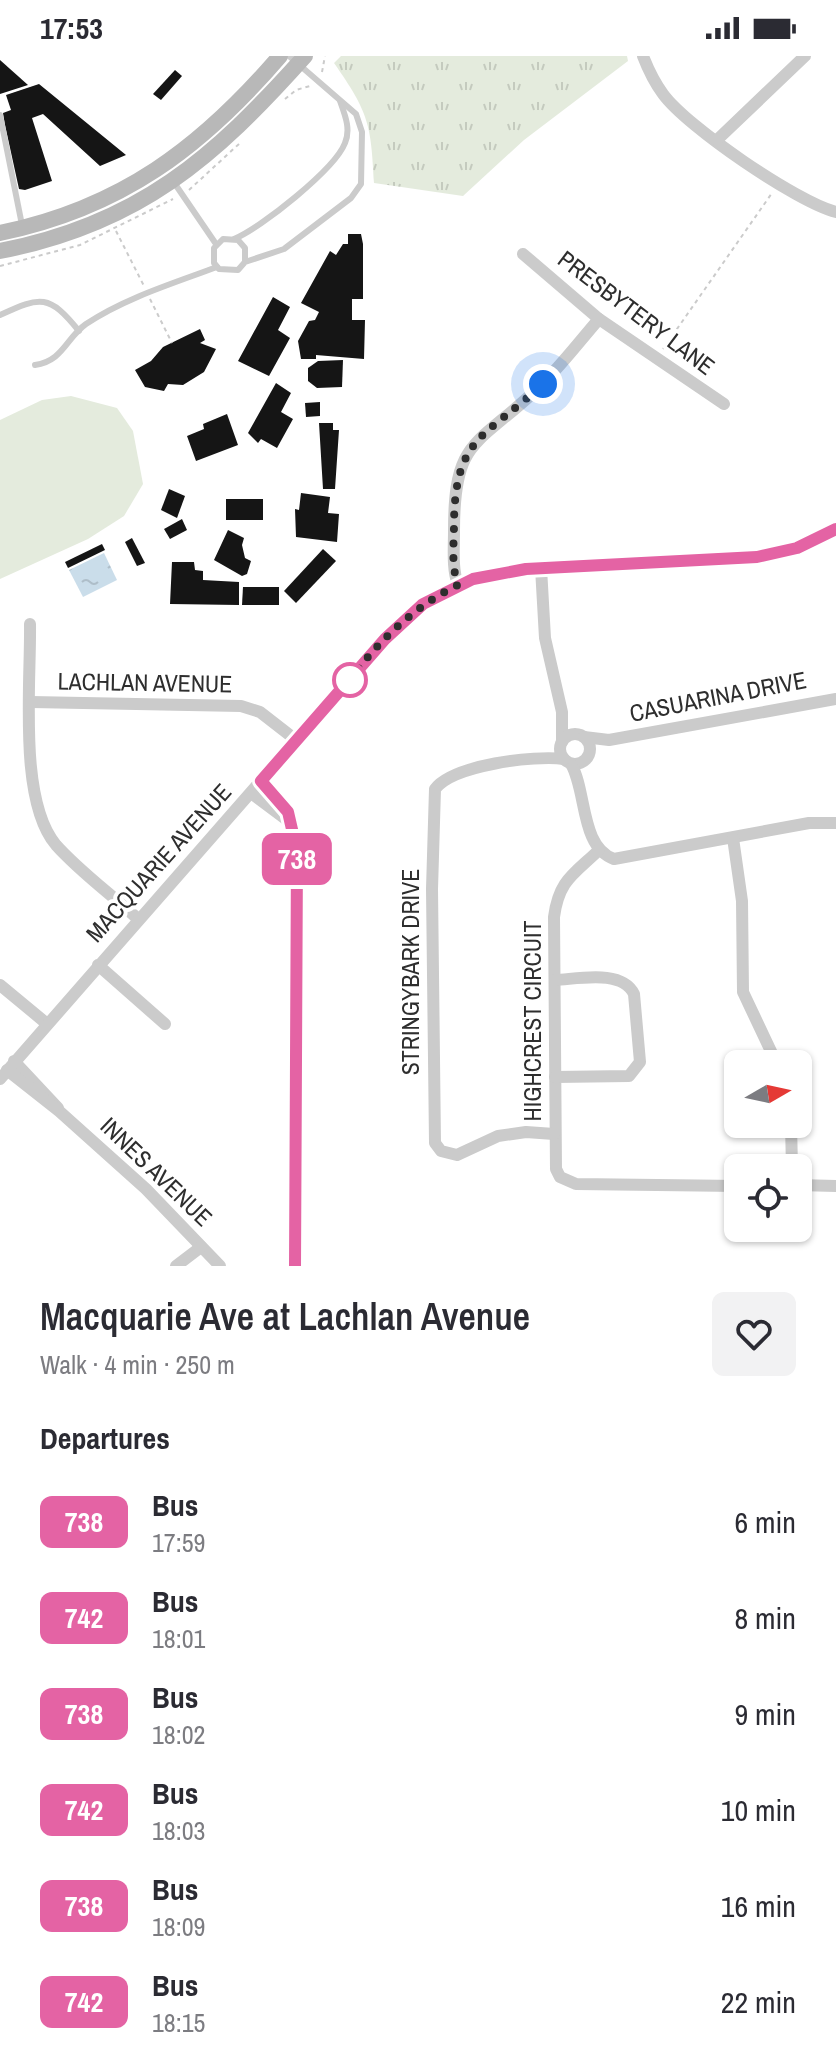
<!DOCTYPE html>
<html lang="en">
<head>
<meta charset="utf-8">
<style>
	body { margin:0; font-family:"Archivo Narrow",sans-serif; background:#f2f2f3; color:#2b2b33; height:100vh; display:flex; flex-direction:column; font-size:30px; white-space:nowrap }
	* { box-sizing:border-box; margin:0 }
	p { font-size:26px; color:#7c7c81 }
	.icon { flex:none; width:44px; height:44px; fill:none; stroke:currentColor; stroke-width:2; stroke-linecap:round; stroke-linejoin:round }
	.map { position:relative; height:1210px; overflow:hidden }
	.panel { display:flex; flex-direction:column; background:#fff; flex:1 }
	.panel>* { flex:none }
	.badge { padding:0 16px; border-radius:12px; font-size:28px; line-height:52px }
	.needle { width:52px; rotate:81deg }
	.buttons { position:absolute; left:724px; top:994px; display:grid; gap:16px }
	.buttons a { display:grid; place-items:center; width:88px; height:88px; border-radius:12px; background:#fff; box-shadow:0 2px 6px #0004; font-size:40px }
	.you { position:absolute; width:40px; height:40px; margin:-20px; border:6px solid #fff; border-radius:50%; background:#1a73e8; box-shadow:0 0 0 12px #1a73e833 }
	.map>.badge { position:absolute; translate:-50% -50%; box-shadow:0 0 0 4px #fff }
	h2 { padding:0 40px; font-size:30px; line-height:72px }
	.round { display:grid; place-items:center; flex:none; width:84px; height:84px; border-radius:12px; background:#f2f2f3 }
	.summary { display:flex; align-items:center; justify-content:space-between; height:136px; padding:0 40px }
	h1 { font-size:38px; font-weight:600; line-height:60px }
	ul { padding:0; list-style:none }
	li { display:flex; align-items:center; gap:24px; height:96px; padding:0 40px }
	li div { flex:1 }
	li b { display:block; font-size:30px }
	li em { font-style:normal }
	li .badge { min-width:88px; font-weight:700; text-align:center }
	.status { display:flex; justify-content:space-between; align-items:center; height:56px; padding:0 40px; background:#fff; direction:ltr }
	.status svg { height:22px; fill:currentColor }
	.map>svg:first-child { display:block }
	.grass { fill:url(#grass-tufts) }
	.garden { fill:#e4ebdd }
	.water { fill:url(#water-ripples) }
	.building { fill:#151515 }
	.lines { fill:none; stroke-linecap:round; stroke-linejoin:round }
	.path { stroke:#cbcbcb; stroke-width:2; stroke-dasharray:4 4; stroke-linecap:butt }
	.lane { stroke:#cbcbcb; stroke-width:6 }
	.street { stroke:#cbcbcb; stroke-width:12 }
	.secondary { stroke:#b8b8b8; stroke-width:16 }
	.line-casing { stroke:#fff; stroke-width:18 }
	.line { stroke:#e463a4; stroke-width:12 }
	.walk { stroke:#2e2e2e; stroke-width:8; stroke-dasharray:0 14.4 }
	.stop-dot { fill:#fff; stroke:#e463a4; stroke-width:4 }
	.labels { text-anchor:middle; stroke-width:8; stroke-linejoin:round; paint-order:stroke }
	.street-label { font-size:24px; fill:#2e2e2e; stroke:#fff }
</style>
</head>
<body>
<div class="status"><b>17:53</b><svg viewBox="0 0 49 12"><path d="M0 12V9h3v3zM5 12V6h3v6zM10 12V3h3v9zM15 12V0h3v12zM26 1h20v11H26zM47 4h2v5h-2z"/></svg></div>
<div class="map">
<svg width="836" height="1210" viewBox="0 0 836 1210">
	<defs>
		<pattern id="grass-tufts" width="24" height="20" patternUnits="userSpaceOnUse" patternTransform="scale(2)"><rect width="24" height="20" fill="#e4ebdd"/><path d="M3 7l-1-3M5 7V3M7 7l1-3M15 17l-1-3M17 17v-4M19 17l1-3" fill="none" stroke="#c4cabe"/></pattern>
		<pattern id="water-ripples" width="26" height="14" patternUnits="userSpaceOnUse" patternTransform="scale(2)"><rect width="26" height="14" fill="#caddea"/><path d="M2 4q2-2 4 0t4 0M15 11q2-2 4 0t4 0" fill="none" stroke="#aebec9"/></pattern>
	</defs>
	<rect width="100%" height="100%" fill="#fff"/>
	<path class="grass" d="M341,0h286l1,5 -104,79 -61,56 -89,-13c-3,-59 -5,-70 -40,-120z"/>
	<polygon class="garden" points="71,340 117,352 133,375 143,428 124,460 88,483 0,523 0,364 42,344"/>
	<polygon class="water" points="104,497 117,524 83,541 69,514"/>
	<g class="building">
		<polygon points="0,4 28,29 0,38"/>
		<polygon points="175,14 182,20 161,44 153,38"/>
		<polygon points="39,28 126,99 100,110 43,58 32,62 52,125 25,134 19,133 5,69 3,57 11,54 6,39"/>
		<polygon points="348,178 361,178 363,188 363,243 352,243 352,264 365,264 364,303 316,299 316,303 301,303 298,285 309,265 315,264 319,256 301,247 330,195 336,199 343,188 348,188"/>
		<polygon points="273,241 290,251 278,274 290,282 269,320 238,305"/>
		<polygon points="200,273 205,284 200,287 216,293 204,316 183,329 168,328 164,335 145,331 135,314 151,305 163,291"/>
		<polygon points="343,304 342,331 317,332 308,325 308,312 318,305"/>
		<polygon points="276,327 291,337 281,356 293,363 277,392 261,383 258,387 248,377"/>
		<polygon points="320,346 320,360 306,361 305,347"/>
		<polygon points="227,358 238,389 196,405 187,380 204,373 203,368"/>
		<polygon points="319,367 333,367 333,374 339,374 335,433 323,433"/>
		<polygon points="169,433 185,440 177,462 161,454"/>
		<polygon points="301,437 330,441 328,457 339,458 337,486 296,481 295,453 299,454"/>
		<rect x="226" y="443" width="37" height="21"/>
		<polygon points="182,463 187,474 170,483 164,473"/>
		<polygon points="228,474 244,482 242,489 245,502 251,505 247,518 242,520 214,504"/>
		<polygon points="132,482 145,507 137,510 125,486"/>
		<polygon points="102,488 105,494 68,512 65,506"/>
		<polygon points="323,493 336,505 296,547 284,535"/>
		<polygon points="172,506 194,506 195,514 203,515 203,524 239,526 239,549 170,548"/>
		<polygon points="243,531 279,531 279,549 242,549"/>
	</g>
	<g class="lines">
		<g class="path">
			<polyline points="322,16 325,0"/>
			<polyline points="285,43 296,34 310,30"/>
			<polyline points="189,134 240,87"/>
			<polyline points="116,175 144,230"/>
			<polyline points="0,210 80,189 173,143"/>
			<polyline points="150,243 172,287"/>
			<polyline points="663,293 772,137"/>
		</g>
		<g class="lane">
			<polyline points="0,59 22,169"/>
			<polyline points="173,125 216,188"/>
			<path d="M234,183c27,-11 101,-70 111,-96 6,-14 0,-28 -5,-42"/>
			<polyline points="245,206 245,192 238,184 223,183 214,192 214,207 219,213 238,214 245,206 284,193 351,142 361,128 362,76 356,58 289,0"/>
			<path d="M0,259c41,-19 49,-21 79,16"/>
			<path d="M35,309c28,-4 31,-27 51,-41 39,-26 88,-41 131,-57"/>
		</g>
		<g class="street">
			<path d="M643,0c5,13 12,27 20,38 24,33 134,108 173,118"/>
			<polyline points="717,84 805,0"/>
			<polyline points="523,198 599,263 724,348"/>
			<polyline points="541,512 545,582 562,656 562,686"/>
			<path d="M458,529c-6,-17 -4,-36 -4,-54 0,-91 21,-84 80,-139 24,-22 44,-49 65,-73"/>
			<path d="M30,568c1,59 -12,176 26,221 24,27 55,49 82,74"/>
			<polyline points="31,646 241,650 260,656 296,684"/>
			<circle cx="575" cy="693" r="15"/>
			<polyline points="584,681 609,684 836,643"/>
			<path d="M571,708c16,27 9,83 43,95l195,-36h27"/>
			<polyline points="261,725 286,752 297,787 295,1210"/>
			<polyline points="251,737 287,764"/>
			<polyline points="733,782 742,845 743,936 777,1008"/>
			<path d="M599,794c-26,25 -40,30 -45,67l2,252 4,8 16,7 162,2"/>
			<polyline points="98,909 165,968"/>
			<polyline points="0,929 46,967"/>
			<polyline points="14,1005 58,1052"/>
			<polyline points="7,1014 59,1055 146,1133 220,1210"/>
			<path d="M555,1021l74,-1 11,-14 -6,-68c-12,-25 -56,-15 -79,-14"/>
			<path d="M0,1023l385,-440c37,-35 72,-58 122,-68l250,-14 40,-9 39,-19"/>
			<polyline points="791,1068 792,1112"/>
			<path d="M554,1078l-28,-2 -28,4 -41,19 -16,-4 -6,-8 -3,-254 3,-100c18,-24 99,-34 129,-30"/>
			<polyline points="798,1129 836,1130"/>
			<polyline points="176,1210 201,1191"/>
		</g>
		<g class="secondary">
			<path d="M0,177c121,-25 201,-85 280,-177"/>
			<path d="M0,195c139,-27 214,-93 305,-195"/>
		</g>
	</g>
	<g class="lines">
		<g class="line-casing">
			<polyline id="line" points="295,1210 297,795 288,756 261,725 385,583 423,548 473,523 526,513 757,501 797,492 836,473"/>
		</g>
		<use href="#line" class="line"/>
		<path class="walk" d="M350,624c28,-39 65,-74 108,-95 -7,-19 -4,-41 -4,-62 1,-87 32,-86 89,-139"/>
	</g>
	<circle class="stop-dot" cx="350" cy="624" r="16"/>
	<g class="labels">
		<g class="street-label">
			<text transform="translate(636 257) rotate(37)" y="8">PRESBYTERY LANE</text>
			<text transform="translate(145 627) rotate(1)" y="8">LACHLAN AVENUE</text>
			<text transform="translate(718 641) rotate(-11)" y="8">CASUARINA DRIVE</text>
			<text transform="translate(159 807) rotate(-48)" y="8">MACQUARIE AVENUE</text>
			<text transform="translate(411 916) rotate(-90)" y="8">STRINGYBARK DRIVE</text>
			<text transform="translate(533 965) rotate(-90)" y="8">HIGHCREST CIRCUIT</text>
			<text transform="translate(156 1116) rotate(44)" y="8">INNES AVENUE</text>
		</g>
	</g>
</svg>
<div class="buttons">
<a><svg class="needle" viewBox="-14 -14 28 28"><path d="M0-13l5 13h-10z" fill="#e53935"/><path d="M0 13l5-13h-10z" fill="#7c7c81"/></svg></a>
<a><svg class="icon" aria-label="locate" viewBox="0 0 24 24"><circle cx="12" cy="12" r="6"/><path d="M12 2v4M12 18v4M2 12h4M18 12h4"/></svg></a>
</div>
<div class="you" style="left:543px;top:328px"></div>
<b class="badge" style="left:297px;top:803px;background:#e463a4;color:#fff">738</b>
</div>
<section class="panel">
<div class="summary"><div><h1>Macquarie Ave at Lachlan Avenue</h1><p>Walk · 4 min · 250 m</p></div><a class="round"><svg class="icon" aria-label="heart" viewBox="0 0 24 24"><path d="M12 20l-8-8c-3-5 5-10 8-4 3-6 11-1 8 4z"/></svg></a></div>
<h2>Departures</h2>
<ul>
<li><span class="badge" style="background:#e463a4;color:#fff">738</span><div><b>Bus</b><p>17:59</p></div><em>6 min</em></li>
<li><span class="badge" style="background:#e463a4;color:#fff">742</span><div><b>Bus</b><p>18:01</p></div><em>8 min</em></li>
<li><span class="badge" style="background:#e463a4;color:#fff">738</span><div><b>Bus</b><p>18:02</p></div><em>9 min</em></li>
<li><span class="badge" style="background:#e463a4;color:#fff">742</span><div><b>Bus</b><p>18:03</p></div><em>10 min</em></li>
<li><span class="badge" style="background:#e463a4;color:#fff">738</span><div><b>Bus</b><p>18:09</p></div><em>16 min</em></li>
<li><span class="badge" style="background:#e463a4;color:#fff">742</span><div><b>Bus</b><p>18:15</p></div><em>22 min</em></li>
</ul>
</section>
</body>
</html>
